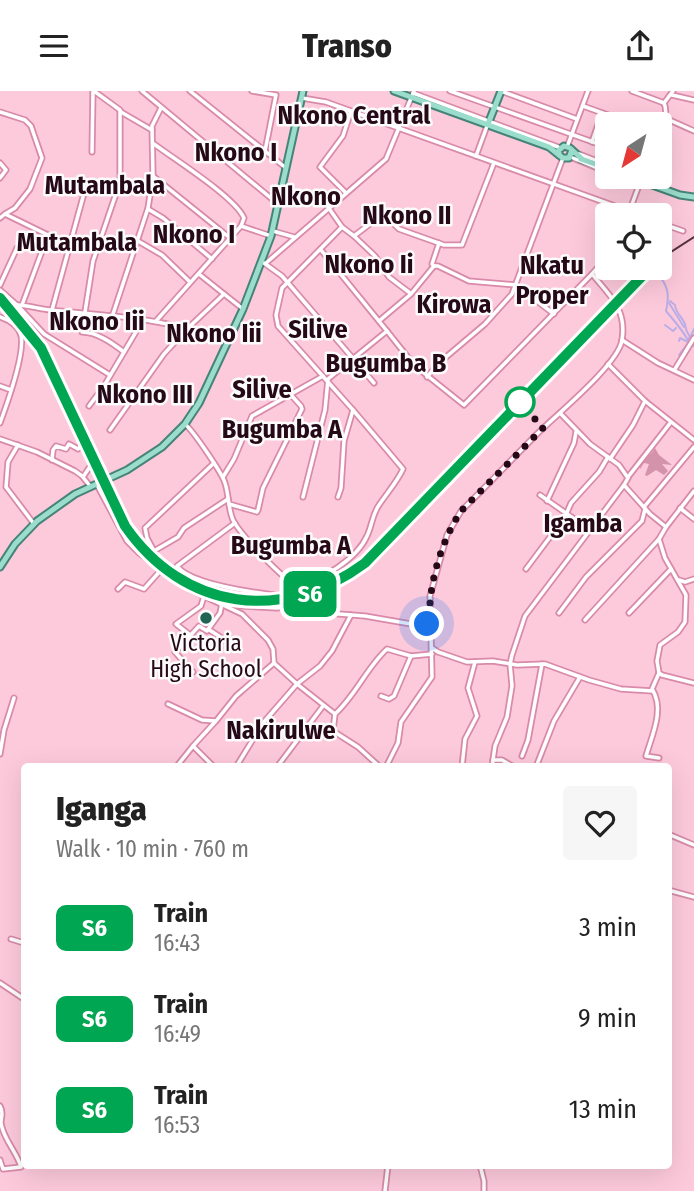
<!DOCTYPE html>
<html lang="en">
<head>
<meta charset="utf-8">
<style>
	body { margin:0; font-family:"Fira Sans Condensed",sans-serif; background:#f6f6f6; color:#222; height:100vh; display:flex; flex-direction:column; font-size:26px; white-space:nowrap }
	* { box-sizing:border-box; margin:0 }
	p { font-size:23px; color:#767676 }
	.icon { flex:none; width:38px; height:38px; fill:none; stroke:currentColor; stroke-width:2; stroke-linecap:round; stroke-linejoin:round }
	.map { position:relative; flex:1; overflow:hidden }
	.sheet { position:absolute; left:21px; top:672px; width:651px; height:406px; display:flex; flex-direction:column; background:#fff; border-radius:7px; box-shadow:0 7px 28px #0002 }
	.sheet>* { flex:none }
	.badge { padding:0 14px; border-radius:10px; font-size:24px; line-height:46px }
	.needle { width:46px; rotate:216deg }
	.buttons { position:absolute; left:595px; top:21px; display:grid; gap:14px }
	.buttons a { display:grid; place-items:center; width:77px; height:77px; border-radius:7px; background:#fff; box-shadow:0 7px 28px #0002; font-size:35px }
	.you { position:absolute; width:35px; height:35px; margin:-18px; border:5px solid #fff; border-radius:50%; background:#1a73e8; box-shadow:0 0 0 10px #1a73e833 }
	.map>.badge { position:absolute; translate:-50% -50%; box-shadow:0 0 0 4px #fff }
	.round { display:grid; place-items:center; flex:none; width:74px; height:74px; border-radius:7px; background:#f6f6f6 }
	.overview { display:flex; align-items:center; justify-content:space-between; height:119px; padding:0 35px }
	h1 { font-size:33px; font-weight:800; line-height:52px }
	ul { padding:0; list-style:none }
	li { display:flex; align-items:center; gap:21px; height:91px; padding:0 35px }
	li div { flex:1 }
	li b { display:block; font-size:26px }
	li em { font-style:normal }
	li .badge { min-width:77px; font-weight:700; text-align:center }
	header { display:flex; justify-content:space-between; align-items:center; height:91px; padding:0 35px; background:#fff; font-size:32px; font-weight:800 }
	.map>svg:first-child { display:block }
	.forest { fill:#d393ab }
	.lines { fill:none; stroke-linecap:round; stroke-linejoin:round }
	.stream { stroke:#bbade6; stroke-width:2 }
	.minor-casing { stroke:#d98aa9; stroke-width:7 }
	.major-casing { stroke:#468478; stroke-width:9 }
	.minor { stroke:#fff; stroke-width:3.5 }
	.major { stroke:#9bddcd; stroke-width:5 }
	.rail { stroke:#553341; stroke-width:2 }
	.line-casing { stroke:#fff; stroke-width:16 }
	.line { stroke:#00a651; stroke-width:10 }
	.walk { stroke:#260916; stroke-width:7; stroke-dasharray:0 12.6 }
	.stop-dot { fill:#fff; stroke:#00a651; stroke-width:3.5 }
	.poi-dot { fill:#216455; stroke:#fbfbfb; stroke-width:2.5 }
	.labels { text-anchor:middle; stroke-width:5; stroke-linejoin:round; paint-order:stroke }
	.poi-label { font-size:23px; fill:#260916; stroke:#fbfbfb }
	.quarter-label { font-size:26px; font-weight:bold; fill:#260916; stroke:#fbfbfb }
</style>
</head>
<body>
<header><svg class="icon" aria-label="menu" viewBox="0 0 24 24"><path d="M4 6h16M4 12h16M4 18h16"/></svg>Transo<svg class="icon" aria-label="share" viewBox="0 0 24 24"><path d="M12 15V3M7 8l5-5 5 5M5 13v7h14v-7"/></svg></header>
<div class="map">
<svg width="694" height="1100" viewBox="0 0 694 1100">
	<rect width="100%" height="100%" fill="#fdcadc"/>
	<polygon class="forest" points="655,357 659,364 672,374 662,373 668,380 664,384 656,379 647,385 645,384 649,373 644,372 640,378 640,372 646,365 651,363"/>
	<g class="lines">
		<g class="stream">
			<path d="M649,183l7,-2c12,13 14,22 10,39 6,7 21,25 23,32"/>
			<path d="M670,210l5,4c1,9 7,11 10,19 1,6 1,6 5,13l-2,2"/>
			<polyline points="669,212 684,236"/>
			<polyline points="665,234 673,240 676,237"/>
			<polyline points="691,245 694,238"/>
			<polyline points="679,250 680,247 688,251"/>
			<polyline points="692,254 694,255"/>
			<polyline points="679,264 688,252"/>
		</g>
		<g class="minor-casing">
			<g id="minor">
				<polyline points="142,0 278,113"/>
				<polyline points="190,0 286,77"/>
				<polyline points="252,0 276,4 265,60"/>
				<polyline points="450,0 607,56"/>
				<polyline points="501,0 577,28"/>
				<polyline points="632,0 664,12"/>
				<polyline points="413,2 558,56"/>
				<polyline points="672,4 694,9"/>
				<polyline points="302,7 326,11 640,124"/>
				<polyline points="583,15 633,33"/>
				<polyline points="0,21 25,29 31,35 42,67 30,98 15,117 5,123"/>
				<polyline points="121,21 152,39"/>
				<polyline points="665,27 694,40"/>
				<path d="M660,39c4,-9 8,-18 4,-27l9,-12"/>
				<polyline points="592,51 602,22"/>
				<path d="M154,53c20,15 81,53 90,74l-3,8 -85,95"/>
				<polyline points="567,56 588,0"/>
				<polyline points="92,61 93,0"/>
				<polyline points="579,63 607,74"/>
				<polyline points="476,65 487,35"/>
				<polyline points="573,67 607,81"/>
				<polyline points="0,72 6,79 0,87"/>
				<polyline points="153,85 230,147"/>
				<polyline points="620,86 640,93"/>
				<polyline points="346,102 320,76 343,45 351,20"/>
				<polyline points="328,116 342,136 354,145 375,165 389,186 410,202"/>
				<polyline points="148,118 163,127 212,168"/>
				<polyline points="628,124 642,86"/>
				<polyline points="0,127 5,123 48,144 22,214"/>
				<polyline points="660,132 683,140"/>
				<polyline points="241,135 271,145"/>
				<polyline points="273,140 294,146"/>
				<polyline points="354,145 383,123 399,138 444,154 462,154 494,72"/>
				<polyline points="138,150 162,164 190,191"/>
				<polyline points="264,172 282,185 374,292"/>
				<polyline points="266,172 386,68 414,0"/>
				<polyline points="434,175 432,173 439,152"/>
				<polyline points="199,183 224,203"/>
				<polyline points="0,194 17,157"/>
				<polyline points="0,199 17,214 44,243 110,284"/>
				<path d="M17,214c11,0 22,4 33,5 46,5 91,6 137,19"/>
				<polyline points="52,219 83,106"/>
				<polyline points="85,221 93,170 120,91 120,19 94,0"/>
				<polyline points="113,223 148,117 153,85 152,35 161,17"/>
				<path d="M0,226c9,3 18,8 21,18 4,18 -14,69 -21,88"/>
				<polyline points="8,228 20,219"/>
				<polyline points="379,230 411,203 434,175 438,175 469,190 516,194 554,223"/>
				<polyline points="387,240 414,274 464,314 592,183 607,166"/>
				<path d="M82,241c15,0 30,11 42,20"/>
				<polyline points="21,244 34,251 40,258 70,317 91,374 83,386"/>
				<polyline points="622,249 658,272 694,289"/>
				<polyline points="608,273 645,310 694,349"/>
				<polyline points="675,278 694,247"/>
				<polyline points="427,286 439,272 485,233 512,203 563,67"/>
				<polyline points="0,295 11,299"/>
				<polyline points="89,315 104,295 143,229"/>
				<polyline points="560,322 590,353 619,374 628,387 624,394 650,423 666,436 659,448 665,467 686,504 685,531 678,541 660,554 657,570 659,582 662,584 694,592"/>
				<path d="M185,333c9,8 37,49 40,59 4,12 3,26 8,37 7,14 52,62 65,66 24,-6 59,-27 69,-50 5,-10 5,-21 12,-31 8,-12 18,-23 24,-36l-50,-59"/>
				<polyline points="110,339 164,263 187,238 224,203 243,218"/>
				<polyline points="0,348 37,361 75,380 82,385 90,395"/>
				<polyline points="18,354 8,371 6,396 34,433"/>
				<polyline points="610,368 633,334 645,310"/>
				<polyline points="52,369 53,359 56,355 66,358 69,353 78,358 81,355 91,354"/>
				<polyline points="213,373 145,437 147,447 154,460 178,446 184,437 228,408"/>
				<polyline points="223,386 234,368 252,325 323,285"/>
				<polyline points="628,386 671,331"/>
				<polyline points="97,394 127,450 139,462 189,498 242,523 268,549 273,558 274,572 297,593 335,623 333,640 358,656 380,676"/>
				<polyline points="540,404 590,439"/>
				<polyline points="303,406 325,319 328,288 387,240 321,159"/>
				<polyline points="338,406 341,397 344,350 353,319 278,235 276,224 282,197 342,136"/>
				<polyline points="547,410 574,352 576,341"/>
				<polyline points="229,413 257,421 258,419 263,397 302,318 301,315 291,304"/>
				<polyline points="644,416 694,356"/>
				<polyline points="680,417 694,428"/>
				<path d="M235,432l-58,43c13,18 74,26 97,29"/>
				<polyline points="666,436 694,400"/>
				<polyline points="526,478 565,426 571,412 599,381 608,366"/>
				<polyline points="679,489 685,491 694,488"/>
				<polyline points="118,498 125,491 144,498 161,479"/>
				<polyline points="225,514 277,517 299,514 326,522 365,525 411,533 430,534"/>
				<polyline points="559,522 586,486 642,430 645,418"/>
				<polyline points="629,522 671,478"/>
				<polyline points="585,529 659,448"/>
				<polyline points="208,538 228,551"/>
				<polyline points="190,544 176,533 201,515 204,505"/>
				<polyline points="432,557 438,561 467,571 493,570 517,574 545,573 589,589 621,598 653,600"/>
				<polyline points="193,581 175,561 199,535 207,540 220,522 222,512"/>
				<path d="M659,582l-7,16c13,20 0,46 -6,67l13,2"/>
				<polyline points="381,605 389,608 394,605 411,565"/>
				<polyline points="168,613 202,629 216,630 236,605 274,572"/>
				<path d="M335,623c21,-19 32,-47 52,-65l24,7 21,-2"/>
				<polyline points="193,655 215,631"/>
				<polyline points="0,663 4,639 14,607"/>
				<polyline points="522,665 528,649 542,573"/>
				<polyline points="493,669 502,669 514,676"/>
				<polyline points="177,675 193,655 214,676"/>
				<polyline points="236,676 263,632 297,593 320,575 332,560 351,524"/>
				<polyline points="277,676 323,615"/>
				<path d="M386,676l12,-24 3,-21 31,-45 -2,-81 17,-61 14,-24c26,-25 50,-51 76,-77 19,-19 81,-69 85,-94 5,-31 -12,-44 -30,-66"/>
				<polyline points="462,676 465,648 477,625 468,597 475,571"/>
				<polyline points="492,676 495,655 507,626 512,595 510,573 512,564 525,525 624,394"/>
				<polyline points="536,676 554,630 580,586"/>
				<polyline points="668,743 694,754"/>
				<polyline points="668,799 694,806"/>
				<polyline points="11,848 24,852"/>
				<polyline points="0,892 24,908"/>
				<path d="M0,1015c4,7 1,10 1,17 2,16 16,29 20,44l-18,2 -3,-9"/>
				<polyline points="480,1074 484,1090 484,1100"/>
				<polyline points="385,1100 388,1074"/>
			</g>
		</g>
		<g class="major-casing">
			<g id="major">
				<polyline points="394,0 549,56 559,64"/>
				<polyline points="488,33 501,0"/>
				<polyline points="572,59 569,67 563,67 559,64 559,59 564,55 570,57 582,68"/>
				<polyline points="581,68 607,77"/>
				<polyline points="630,86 680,104 694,106"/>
				<polyline points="0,476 15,453 37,430 75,403 127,379 162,356 185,333 199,312 243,218 271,145 303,0"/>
			</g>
		</g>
		<use href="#minor" class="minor"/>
		<use href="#major" class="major"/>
		<g class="rail">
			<polyline points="660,168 694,146"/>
			<path d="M0,207l28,32 19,31 79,165c58,85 157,98 239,37l285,-295"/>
		</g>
	</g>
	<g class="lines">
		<g class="line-casing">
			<path id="line" d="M0,207l41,50 84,178c59,85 158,98 240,37l285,-295"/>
		</g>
		<use href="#line" class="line"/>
		<path class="walk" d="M427,533l3,1c-3,-37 11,-84 31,-114l82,-83 -23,-26"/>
	</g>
	<circle class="stop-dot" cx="520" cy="311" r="14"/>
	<circle class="poi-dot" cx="206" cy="527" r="7"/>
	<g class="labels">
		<g class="poi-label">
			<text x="206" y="560">Victoria<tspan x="206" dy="26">High School</tspan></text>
		</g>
		<g class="quarter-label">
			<text x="354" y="33">Nkono Central</text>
			<text x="236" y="70">Nkono I</text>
			<text x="105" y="103">Mutambala</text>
			<text x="306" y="114">Nkono</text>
			<text x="407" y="133">Nkono II</text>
			<text x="194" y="152">Nkono I</text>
			<text x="77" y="160">Mutambala</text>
			<text x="369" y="182">Nkono Ii</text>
			<text x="552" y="183">Nkatu<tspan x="552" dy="30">Proper</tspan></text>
			<text x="454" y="222">Kirowa</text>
			<text x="97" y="239">Nkono Iii</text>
			<text x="318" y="247">Silive</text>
			<text x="214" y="251">Nkono Iii</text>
			<text x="386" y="281">Bugumba B</text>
			<text x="262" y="307">Silive</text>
			<text x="145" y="312">Nkono III</text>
			<text x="282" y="347">Bugumba A</text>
			<text x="583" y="441">Igamba</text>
			<text x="291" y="463">Bugumba A</text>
			<text x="281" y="648">Nakirulwe</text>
		</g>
	</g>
</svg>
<div class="buttons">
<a><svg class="needle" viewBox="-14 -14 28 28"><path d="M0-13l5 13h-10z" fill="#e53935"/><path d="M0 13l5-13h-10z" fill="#767676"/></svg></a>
<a><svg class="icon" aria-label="locate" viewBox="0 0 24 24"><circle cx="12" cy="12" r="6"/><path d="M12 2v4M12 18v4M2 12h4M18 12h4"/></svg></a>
</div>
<div class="you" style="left:427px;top:533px"></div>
<b class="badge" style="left:310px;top:503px;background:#00a651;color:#fff">S6</b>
<section class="sheet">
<div class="overview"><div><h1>Iganga</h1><p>Walk · 10 min · 760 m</p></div><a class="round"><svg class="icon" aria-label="heart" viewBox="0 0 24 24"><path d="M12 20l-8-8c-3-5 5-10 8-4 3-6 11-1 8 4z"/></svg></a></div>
<ul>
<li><span class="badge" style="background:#00a651;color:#fff">S6</span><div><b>Train</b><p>16:43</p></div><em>3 min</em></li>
<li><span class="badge" style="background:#00a651;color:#fff">S6</span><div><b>Train</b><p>16:49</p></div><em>9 min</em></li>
<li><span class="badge" style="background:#00a651;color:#fff">S6</span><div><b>Train</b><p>16:53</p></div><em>13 min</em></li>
</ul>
</section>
</div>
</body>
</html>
